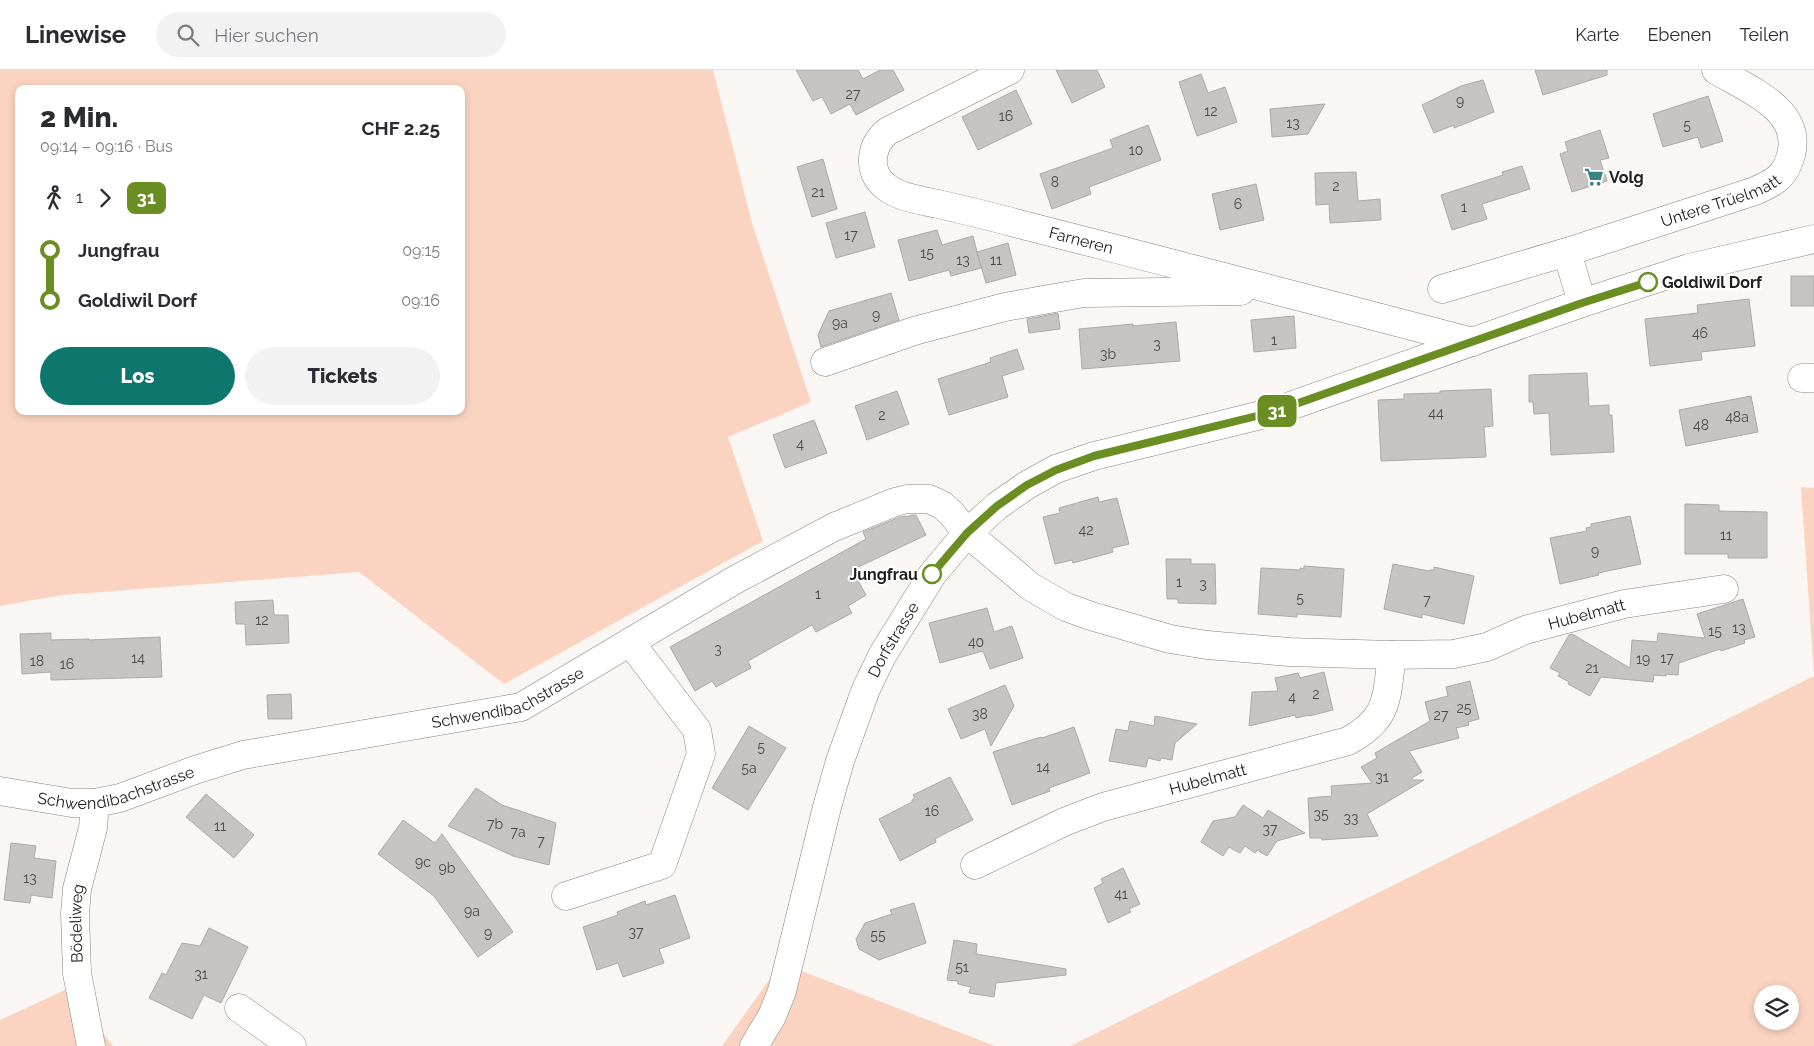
<!DOCTYPE html>
<html lang="de">
<head>
<meta charset="utf-8">
<style>
	body { margin:0; font-family:Raleway,sans-serif; background:#f2f2f3; color:#2b2b33; height:100vh; display:flex; flex-direction:column; font-size:19px; white-space:nowrap }
	* { box-sizing:border-box; margin:0 }
	p { font-size:16px; color:#7c7c81 }
	.icon { flex:none; width:28px; height:28px; fill:none; stroke:currentColor; stroke-width:2; stroke-linecap:round; stroke-linejoin:round }
	.map { position:relative; flex:1; overflow:hidden }
	.panel { position:absolute; left:15px; top:15px; width:450px; height:330px; display:flex; flex-direction:column; background:#fff; border-radius:10px; box-shadow:0 2px 8px #0003 }
	.panel>* { flex:none }
	.badge { padding:0 10px; border-radius:8px; font-size:18px; line-height:32px }
	.buttons { position:absolute; left:1754px; top:915px; display:grid; gap:10px }
	.buttons a { display:grid; place-items:center; width:45px; height:45px; border-radius:50%; background:#fff; box-shadow:0 2px 8px #0003; font-size:25px }
	.map>.badge { position:absolute; translate:-50% -50%; box-shadow:0 0 0 2px #fff }
	.legs { display:flex; align-items:center; gap:8px; height:55px; padding:0 25px; font-size:16px }
	.legs p { margin-inline-start:auto }
	.headline { display:flex; align-items:center; justify-content:space-between; height:85px; padding:0 25px }
	h1 { font-size:28px; font-weight:800; line-height:38px }
	.cta { display:flex; gap:10px; margin-top:auto; padding:10px 25px }
	.cta a { flex:1; height:58px; border-radius:30px; background:#0f766e; color:#fff; font-size:20px; font-weight:800; line-height:58px; text-align:center }
	.cta a+a { background:#f2f2f3; color:#2b2b33 }
	ul { padding:0 25px; list-style:none }
	li { display:flex; align-items:center; gap:18px; height:50px; font-size:19px }
	li i { display:grid; place-items:center; width:8px; height:100%; margin:0 6px; background:currentColor }
	li i::after { content:''; width:12px; height:12px; margin:-6px; border:4px solid; border-radius:50%; background:#fff }
	li p { margin-inline-start:auto }
	li:first-child i { background:linear-gradient(#0000 50%,currentColor 0) }
	li:last-child i { background:linear-gradient(currentColor 50%,#0000 0) }
	header { display:flex; align-items:center; gap:30px; box-sizing:border-box; height:70px; padding:0 25px; background:#fff; border-bottom:1px solid #e1e1e2 }
	header strong { font-size:24px }
	nav { display:flex; gap:28px; margin-inline-start:auto; font-size:18px }
	.search { width:350px; height:45px; background:#f2f2f3; display:flex; align-items:center; gap:12px; box-sizing:border-box; padding:0 18px; border-radius:28px; color:#7c7c81; font-size:19px }
	.map>svg:first-child { display:block }
	.green { fill:#fad4c0; fill-rule:evenodd }
	.building { fill:#c7c3c1; stroke:#aca9a7 }
	.lines { fill:none; stroke-linecap:round; stroke-linejoin:round }
	.minor-casing { stroke:#878482; stroke-width:29 }
	.minor { stroke:#fff; stroke-width:28 }
	.line-1-casing { stroke:#fff; stroke-width:11 }
	.line-1 { stroke:#6b8e23; stroke-width:8 }
	.stop-1-dot { fill:#fff; stroke:#6b8e23; stroke-width:2.5 }
	.labels { text-anchor:middle; stroke-width:4; stroke-linejoin:round; paint-order:stroke }
	.number-label { font-size:14px; fill:#4a4948 }
	.poi-label { font-size:16px; font-weight:bold; fill:#21201f; stroke:#fff; text-anchor:start }
	.street-label { font-size:16px; fill:#21201f; stroke:#fff }
	.stop-label { font-size:16px; font-weight:bold; fill:#21201f; stroke:#fff; text-anchor:start }
</style>
</head>
<body>
<header>
<strong>Linewise</strong>
<div class="search"><svg class="icon" aria-label="search" viewBox="0 0 24 24"><circle cx="10" cy="10" r="6"/><path d="M15 15l6 6"/></svg>Hier suchen</div>
<nav><a>Karte</a><a>Ebenen</a><a>Teilen</a></nav>
</header>
<div class="map">
<svg width="1814" height="976" viewBox="0 0 1814 976">
	<rect width="100%" height="100%" fill="#faf6f4"/>
	<g class="green">
		<path d="M0,0h713l39,153 59,179 -83,35 35,104 -259,143 -145,-112 -297,23 -62,11zM19,19h442v322h-442z"/>
		<path d="M1801,417l13,1v558h-744l744,-370zM1762,924h28v27h-28z"/>
		<polygon points="781,893 995,976 722,976"/>
		<polygon points="69,918 113,976 0,976 0,950"/>
	</g>
	<g class="building">
		<polygon points="796,0 858,0 863,9 880,0 893,0 904,20 856,45 850,34 831,44 822,27 813,31"/>
		<polygon points="1056,0 1097,0 1105,17 1072,33"/>
		<polygon points="1535,0 1607,0 1607,5 1543,25"/>
		<polygon points="1201,4 1208,23 1225,17 1237,52 1197,66 1179,12"/>
		<polygon points="1483,10 1494,42 1454,58 1454,55 1434,63 1422,35 1461,16"/>
		<polygon points="1016,20 1032,54 978,80 962,47"/>
		<polygon points="1708,26 1723,71 1701,78 1698,67 1663,77 1653,44"/>
		<polygon points="1325,34 1308,64 1272,67 1270,39"/>
		<polygon points="1148,55 1161,90 1089,117 1091,124 1052,139 1040,104 1113,78 1110,70"/>
		<polygon points="1600,60 1609,88 1600,90 1607,111 1572,122 1560,84 1568,81 1565,72"/>
		<polygon points="823,89 837,139 812,147 797,97"/>
		<polygon points="1522,96 1530,119 1482,134 1487,149 1452,160 1441,125 1503,105 1502,102"/>
		<polygon points="1356,102 1358,131 1380,129 1381,150 1330,153 1329,134 1316,135 1315,103"/>
		<polygon points="1256,114 1264,150 1220,160 1212,124"/>
		<polygon points="865,142 875,177 836,188 826,153"/>
		<polygon points="937,160 942,175 973,166 981,198 951,206 949,200 909,211 898,170"/>
		<polygon points="1008,173 1016,205 986,213 977,182"/>
		<rect x="1791" y="206" width="23" height="30"/>
		<polygon points="891,223 899,250 821,277 818,265 829,241"/>
		<polygon points="1749,229 1755,276 1701,282 1702,290 1650,296 1645,249 1698,243 1697,235"/>
		<polygon points="1058,243 1060,259 1029,263 1027,249"/>
		<polygon points="1294,246 1296,278 1254,282 1251,250"/>
		<polygon points="1176,252 1180,291 1082,299 1079,259 1133,254 1133,256"/>
		<polygon points="1017,279 1024,299 1002,306 1008,327 949,345 938,309 991,292 990,288"/>
		<polygon points="1587,303 1589,336 1609,335 1609,345 1612,345 1614,382 1551,385 1549,343 1534,344 1533,332 1529,332 1529,305"/>
		<polygon points="1491,319 1493,356 1484,357 1486,387 1381,391 1378,330 1404,329 1404,324 1440,323 1440,321"/>
		<polygon points="897,321 909,354 867,370 855,336"/>
		<polygon points="1751,326 1758,362 1686,376 1679,340"/>
		<polygon points="814,350 827,383 785,398 773,365"/>
		<polygon points="1098,427 1099,432 1117,428 1129,474 1112,478 1113,482 1073,493 1072,490 1055,494 1043,447 1060,443 1059,438"/>
		<polygon points="1685,434 1719,435 1719,441 1767,442 1767,488 1728,488 1728,484 1685,484"/>
		<polygon points="912,445 916,445 926,465 852,500 866,525 848,536 852,543 816,562 812,555 748,591 751,598 716,617 712,611 695,621 670,577 866,469 863,462 900,447 905,446 906,447"/>
		<polygon points="1630,446 1641,494 1598,503 1599,505 1560,514 1550,468 1587,461 1586,458 1591,457 1591,454"/>
		<polygon points="1166,489 1191,489 1191,494 1215,494 1216,534 1178,533 1178,529 1167,529"/>
		<polygon points="1393,494 1429,501 1430,500 1434,500 1434,497 1474,506 1464,554 1422,544 1422,548 1384,539"/>
		<polygon points="1304,496 1344,499 1341,547 1297,544 1297,547 1258,544 1261,498 1300,500 1300,498 1304,499"/>
		<polygon points="1743,529 1755,567 1744,570 1745,573 1721,581 1720,579 1679,593 1678,605 1666,604 1666,606 1654,605 1653,612 1601,607 1590,626 1568,614 1569,612 1558,606 1560,603 1550,598 1569,565 1572,564 1630,598 1632,570 1657,572 1658,563 1705,568 1697,544"/>
		<polygon points="273,530 274,545 288,545 289,573 246,575 245,554 236,554 235,532"/>
		<polygon points="987,538 994,562 1012,556 1023,588 990,599 983,581 940,593 929,553"/>
		<polygon points="51,563 51,570 89,569 89,570 160,567 162,607 51,610 51,602 22,604 20,564"/>
		<polygon points="1324,602 1333,640 1309,646 1309,645 1296,648 1295,645 1249,656 1252,622 1278,621 1275,608 1298,603 1300,608"/>
		<polygon points="1470,611 1479,649 1468,652 1469,655 1456,658 1459,668 1409,681 1422,702 1412,708 1413,710 1424,710 1367,744 1378,766 1322,770 1322,768 1310,768 1308,728 1332,726 1331,716 1372,713 1361,697 1377,688 1375,683 1430,651 1425,632 1448,626 1446,617"/>
		<polygon points="1005,615 1014,636 991,676 985,659 961,669 948,639"/>
		<polygon points="291,624 292,649 268,649 267,625"/>
		<polygon points="1155,646 1197,654 1175,673 1172,690 1161,688 1160,691 1148,688 1146,697 1109,691 1116,659 1128,661 1130,651 1154,656"/>
		<polygon points="749,656 786,678 748,740 712,718"/>
		<polygon points="1074,657 1090,703 1049,718 1050,721 1012,735 993,682 1041,667 1042,668"/>
		<polygon points="950,707 973,750 944,764 935,769 936,772 900,791 879,749 912,732 912,730 915,728 913,725"/>
		<polygon points="476,718 502,735 556,753 549,795 513,786 448,756"/>
		<polygon points="206,724 254,765 234,788 186,747"/>
		<polygon points="1243,735 1263,748 1268,740 1305,763 1277,771 1267,786 1257,780 1255,783 1245,776 1240,783 1229,777 1223,786 1201,772 1213,751 1235,747"/>
		<polygon points="403,750 435,773 442,764 513,862 478,887 434,826 378,784"/>
		<polygon points="11,773 36,776 34,788 56,791 52,828 31,825 30,833 4,830"/>
		<polygon points="1123,798 1140,834 1129,839 1131,842 1108,853 1094,818 1103,813 1101,809"/>
		<polygon points="675,825 690,868 659,879 664,893 623,907 618,893 597,900 583,857 618,845 617,842 645,831 646,835"/>
		<polygon points="914,833 926,873 879,890 859,879 856,869 865,853 892,844 890,840"/>
		<polygon points="209,858 248,877 221,933 204,925 192,949 149,928 162,903 166,905 182,873 200,876"/>
		<polygon points="954,870 977,874 976,884 1066,899 1066,905 996,913 994,927 969,923 971,917 958,914 958,911 947,910"/>
	</g>
	<g class="lines">
		<g class="minor-casing">
			<g id="minor">
				<path id="s1" d="M1010,0l-122,61c-17,13 -22,40 -3,55 14,12 36,14 53,18 26,6 52,12 77,19 153,39 306,79 458,119"/>
				<polyline points="1442,219 1567,182"/>
				<path id="s2" d="M1582,233l-15,-51 188,-61c20,-9 30,-14 36,-36 12,-46 -44,-66 -75,-85"/>
				<polyline points="825,292 914,261 1005,237 1049,229 1084,223 1241,221"/>
				<polyline points="1802,308 1814,308"/>
				<path id="s3" d="M0,721l72,12h23l25,-5 75,-28 48,-15 278,-48 212,-126 101,-54 61,-25 12,-3h22l13,6 9,8 16,20 64,54 35,20 25,9 79,23 37,6 82,7 103,3 62,-1 33,-7 38,-17 99,-26 100,-15"/>
				<path id="s4" d="M975,795l89,-43 39,-15 245,-66c42,-23 38,-43 44,-86"/>
				<polyline points="566,826 662,795 701,684 697,660 630,572"/>
				<polyline points="239,938 292,976"/>
				<path id="s5" d="M91,976l-14,-73 -2,-59 2,-25 16,-61 2,-25"/>
				<path id="s6" d="M754,976l18,-30 10,-25 45,-184 13,-46 26,-72 17,-35 49,-79 35,-42 30,-27 30,-21 29,-16 38,-13 179,-44 309,-109 107,-35 125,-29"/>
			</g>
		</g>
		<use href="#minor" class="minor"/>
	</g>
	<g class="lines">
		<g class="line-1-casing">
			<polyline id="line-1" points="932,504 967,463 997,436 1027,415 1056,400 1094,386 1273,342 1582,233 1648,212"/>
		</g>
		<use href="#line-1" class="line-1"/>
	</g>
	<defs>
		<g id="supermarket-bare" transform="scale(1.5)"><path d="M-6-5.5h2.5l.6 2H6L4.5 2H-2.5L-4.4-4H-6ZM-1.5 3.2a1.3 1.3 0 1 0 .1 0ZM3 3.2a1.3 1.3 0 1 0 .1 0Z" fill="#3a8285" stroke="#fff" stroke-width="2.5" paint-order="stroke"/></g>
	</defs>
	<g fill-rule="evenodd">
		<use href="#supermarket-bare" x="1594" y="107"/>
	</g>
	<g class="stop-1-dot">
		<circle cx="1648" cy="212" r="9"/>
		<circle cx="932" cy="504" r="9"/>
	</g>
	<g class="labels">
		<g class="number-label">
			<text x="853" y="29">27</text>
			<text x="1460" y="36">9</text>
			<text x="1211" y="46">12</text>
			<text x="1006" y="51">16</text>
			<text x="1293" y="58">13</text>
			<text x="1687" y="60">5</text>
			<text x="1136" y="85">10</text>
			<text x="1055" y="117">8</text>
			<text x="1336" y="121">2</text>
			<text x="818" y="127">21</text>
			<text x="1238" y="139">6</text>
			<text x="1464" y="142">1</text>
			<text x="851" y="170">17</text>
			<text x="927" y="188">15</text>
			<text x="963" y="195">13</text>
			<text x="996" y="195">11</text>
			<text x="876" y="250">9</text>
			<text x="840" y="258">9a</text>
			<text x="1700" y="268">46</text>
			<text x="1274" y="275">1</text>
			<text x="1157" y="279">3</text>
			<text x="1108" y="289">3b</text>
			<text x="1436" y="348">44</text>
			<text x="882" y="350">2</text>
			<text x="1737" y="352">48a</text>
			<text x="1701" y="360">48</text>
			<text x="800" y="379">4</text>
			<text x="1086" y="465">42</text>
			<text x="1726" y="470">11</text>
			<text x="1595" y="486">9</text>
			<text x="1179" y="517">1</text>
			<text x="1203" y="519">3</text>
			<text x="818" y="529">1</text>
			<text x="1300" y="533">5</text>
			<text x="1427" y="535">7</text>
			<text x="262" y="555">12</text>
			<text x="1739" y="563">13</text>
			<text x="1715" y="566">15</text>
			<text x="976" y="577">40</text>
			<text x="718" y="584">3</text>
			<text x="138" y="593">14</text>
			<text x="1667" y="593">17</text>
			<text x="1643" y="594">19</text>
			<text x="37" y="596">18</text>
			<text x="67" y="599">16</text>
			<text x="1592" y="603">21</text>
			<text x="1316" y="629">2</text>
			<text x="1292" y="632">4</text>
			<text x="1464" y="643">25</text>
			<text x="980" y="649">38</text>
			<text x="1441" y="650">27</text>
			<text x="761" y="682">5</text>
			<text x="1043" y="702">14</text>
			<text x="749" y="703">5a</text>
			<text x="1382" y="712">31</text>
			<text x="932" y="746">16</text>
			<text x="1321" y="749">35</text>
			<text x="1351" y="753">33</text>
			<text x="495" y="759">7b</text>
			<text x="220" y="761">11</text>
			<text x="1270" y="764">37</text>
			<text x="518" y="767">7a</text>
			<text x="541" y="776">7</text>
			<text x="423" y="797">9c</text>
			<text x="447" y="803">9b</text>
			<text x="30" y="813">13</text>
			<text x="1121" y="829">41</text>
			<text x="472" y="846">9a</text>
			<text x="636" y="867">37</text>
			<text x="488" y="868">9</text>
			<text x="878" y="870">55</text>
			<text x="962" y="902">51</text>
			<text x="201" y="909">31</text>
		</g>
		<g class="poi-label">
			<text x="1609" y="113">Volg</text>
		</g>
		<g class="street-label">
			<text dy="6" stroke="none"><textPath href="#s2" startOffset="215">Untere Trüelmatt</textPath></text>
			<text dy="6" stroke="none"><textPath href="#s1" startOffset="404">Farneren</textPath></text>
			<text dy="6" stroke="none"><textPath href="#s3" startOffset="1704">Hubelmatt</textPath></text>
			<text dy="6" stroke="none"><textPath href="#s6" startOffset="432">Dorfstrasse</textPath></text>
			<text dy="6" stroke="none"><textPath href="#s3" startOffset="524">Schwendibachstrasse</textPath></text>
			<text dy="6" stroke="none"><textPath href="#s4" startOffset="249">Hubelmatt</textPath></text>
			<text dy="6" stroke="none"><textPath href="#s3" startOffset="119">Schwendibachstrasse</textPath></text>
			<text dy="6" stroke="none"><textPath href="#s5" startOffset="124">Bödeliweg</textPath></text>
		</g>
		<g class="stop-label">
			<text x="1662" y="218">Goldiwil Dorf</text>
			<text x="918" y="510" text-anchor="end">Jungfrau</text>
		</g>
	</g>
</svg>
<div class="buttons">
<a><svg class="icon" aria-label="layers" viewBox="0 0 24 24"><path d="M12 4l9 5-9 5-9-5zM3 14l9 5 9-5"/></svg></a>
</div>
<b class="badge" style="left:1277px;top:341px;background:#6b8e23;color:#fff">31</b>
<section class="panel">
<div class="headline"><div><h1>2 Min.</h1><p>09:14 – 09:16 · Bus</p></div><b>CHF 2.25</b></div>
<div class="legs"><svg class="icon" aria-label="walk" viewBox="0 0 24 24"><circle cx="13" cy="4" r="2"/><path d="M13 8l-2 6 4 7M11 14l-3 7M7 12l3-4h3l4 4"/></svg>1<svg class="icon" aria-label="forward" viewBox="0 0 24 24"><path d="M9 5l7 7-7 7"/></svg><b class="badge" style="background:#6b8e23;color:#fff">31</b></div>
<ul>
<li><i style="color:#6b8e23"></i><b>Jungfrau</b><p>09:15</p></li>
<li><i style="color:#6b8e23"></i><b>Goldiwil Dorf</b><p>09:16</p></li>
</ul>
<div class="cta"><a>Los</a><a>Tickets</a></div>
</section>
</div>
</body>
</html>
